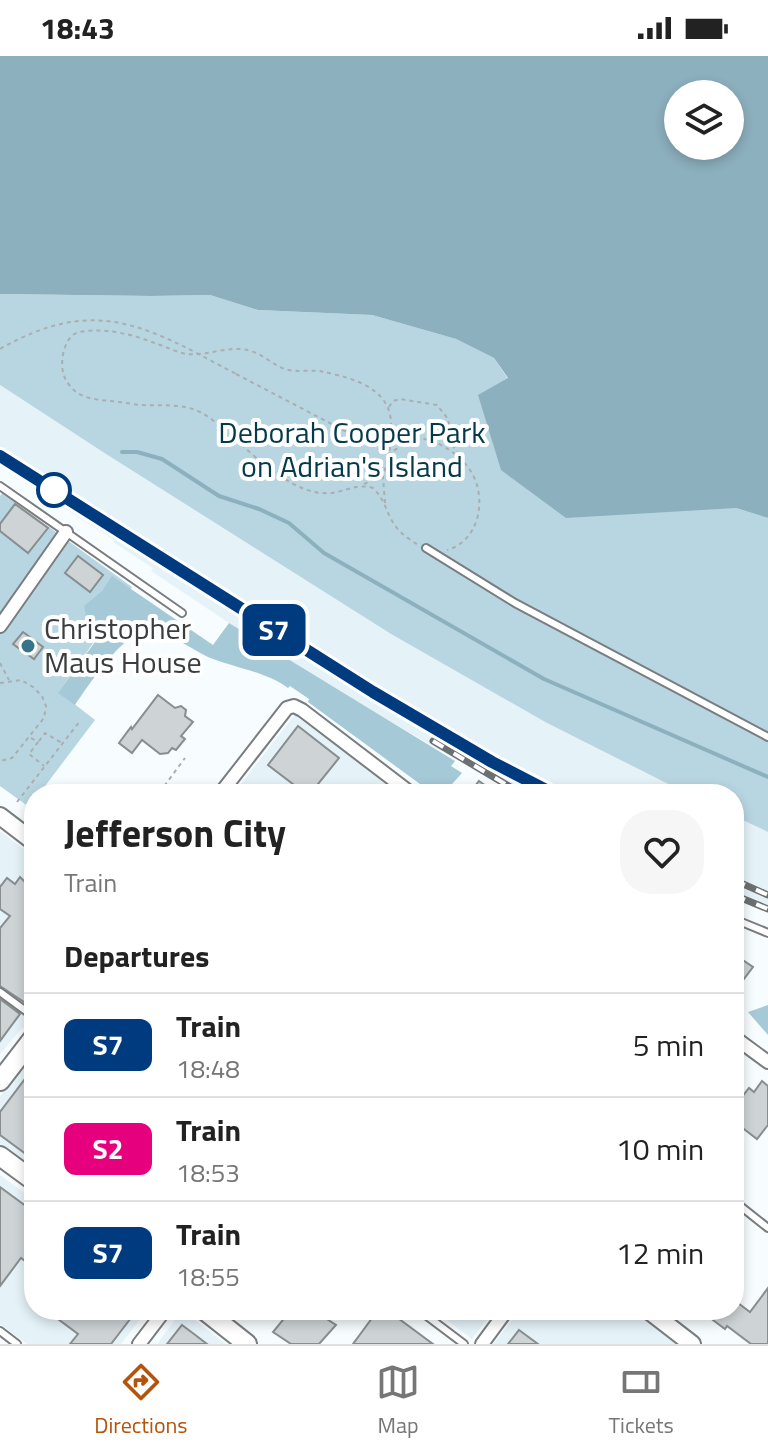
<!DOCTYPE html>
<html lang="en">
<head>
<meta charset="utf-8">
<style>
	body { margin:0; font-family:"Titillium Web",sans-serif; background:#f6f6f6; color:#222; height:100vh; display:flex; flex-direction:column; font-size:30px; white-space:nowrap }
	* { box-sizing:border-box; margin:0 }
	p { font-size:26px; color:#767676 }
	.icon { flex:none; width:44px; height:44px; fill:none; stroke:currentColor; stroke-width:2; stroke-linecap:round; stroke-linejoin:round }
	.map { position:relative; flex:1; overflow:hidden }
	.details { position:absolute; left:24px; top:728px; width:720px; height:536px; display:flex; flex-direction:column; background:#fff; border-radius:32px; box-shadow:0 4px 12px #0003 }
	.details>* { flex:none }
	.badge { padding:0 16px; border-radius:12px; font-size:28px; line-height:52px }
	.controls { position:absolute; left:664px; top:24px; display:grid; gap:16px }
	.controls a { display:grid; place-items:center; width:80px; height:80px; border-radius:50%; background:#fff; box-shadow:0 4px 12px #0003; font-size:40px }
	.map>.badge { position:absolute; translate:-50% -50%; box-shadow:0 0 0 4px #fff }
	h2 { padding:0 40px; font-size:30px; line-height:72px }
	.round { display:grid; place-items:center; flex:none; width:84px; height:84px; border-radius:32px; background:#f6f6f6 }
	.overview { display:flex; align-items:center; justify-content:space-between; height:136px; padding:0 40px }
	h1 { font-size:38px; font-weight:700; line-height:60px }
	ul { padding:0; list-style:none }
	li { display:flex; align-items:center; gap:24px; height:104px; padding:0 40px; border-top:2px solid #e0e0e0 }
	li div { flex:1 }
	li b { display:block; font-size:30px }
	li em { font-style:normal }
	li .badge { min-width:88px; font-weight:700; text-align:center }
	.status { display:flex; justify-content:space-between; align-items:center; height:56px; padding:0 40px; background:#fff; direction:ltr }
	.status svg { height:22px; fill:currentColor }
	.tabs { display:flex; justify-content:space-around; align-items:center; height:112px; border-top:2px solid #e0e0e0; background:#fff; font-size:22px; color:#767676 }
	.tabs a { display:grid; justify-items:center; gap:4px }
	.tabs .active { color:#b45309 }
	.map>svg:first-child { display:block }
	.built { fill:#e5f3f9 }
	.green { fill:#b8d6e2 }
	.forest { fill:#a6c9d7 }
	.water { fill:#8db0be; fill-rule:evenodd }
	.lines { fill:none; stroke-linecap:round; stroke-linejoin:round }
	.stream { stroke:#8db0be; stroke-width:4 }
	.building { fill:#ced3d6; stroke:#888d8f; stroke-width:2 }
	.service-casing { stroke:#797d7f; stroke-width:10 }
	.minor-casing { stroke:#797d7f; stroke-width:16 }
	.tertiary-casing { stroke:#797d7f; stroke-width:20 }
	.secondary-casing { stroke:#797d7f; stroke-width:22 }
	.path { stroke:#aaaeaf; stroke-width:2; stroke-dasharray:4 4; stroke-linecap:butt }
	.service { stroke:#fff; stroke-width:6 }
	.minor { stroke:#fff; stroke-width:12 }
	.tertiary { stroke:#fff; stroke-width:16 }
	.secondary { stroke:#fff; stroke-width:18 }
	.rail-casing { stroke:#6d7071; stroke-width:7 }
	.rail { stroke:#fff; stroke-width:4; stroke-dasharray:12; stroke-linecap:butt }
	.path-bridge { stroke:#aaaeaf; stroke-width:2; stroke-dasharray:4 4; stroke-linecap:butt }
	.line-casing { stroke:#fff; stroke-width:18 }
	.line { stroke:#003b80; stroke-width:12 }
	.stop-dot { fill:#fff; stroke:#003b80; stroke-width:4 }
	.poi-dot { fill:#36748a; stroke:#fff; stroke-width:3 }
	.labels { text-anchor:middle; stroke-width:8; stroke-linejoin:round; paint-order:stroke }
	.park-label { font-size:30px; fill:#053a4a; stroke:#fff }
	.poi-label { font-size:30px; fill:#3b3d3e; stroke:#fff; text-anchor:start }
</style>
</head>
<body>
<div class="status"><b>18:43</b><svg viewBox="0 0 49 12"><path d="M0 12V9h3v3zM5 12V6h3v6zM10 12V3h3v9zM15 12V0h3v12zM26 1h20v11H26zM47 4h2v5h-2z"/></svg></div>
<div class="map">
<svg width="768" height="1288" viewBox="0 0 768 1288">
	<rect width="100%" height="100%" fill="#f7fcfe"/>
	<g class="built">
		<polygon points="0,329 106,398 391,578 547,667 688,738 515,738 364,650 229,567 151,515 153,512 113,486 114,484 0,411"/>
		<polygon points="296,659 301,661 401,738 233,738 293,661"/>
		<polygon points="734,760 768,776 768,856 734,842"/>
		<polygon points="0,775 34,801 34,957 0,931"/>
		<polygon points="0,940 32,965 27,971 22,972 0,998"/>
		<polygon points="34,992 34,1115 0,1090 0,1040"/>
		<polygon points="0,1119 34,1144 34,1254 147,1254 121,1288 27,1288 0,1268"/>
		<polygon points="434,1254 494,1254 472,1283"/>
		<polygon points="520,1254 631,1254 676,1288 493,1288"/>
		<polygon points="184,1257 188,1259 226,1288 157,1288 179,1259"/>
	</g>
	<g class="green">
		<polygon points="0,238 152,240 210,239 258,254 372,259 456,283 494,302 508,323 736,452 768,462 768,776 734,760 734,738 688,738 547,667 391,578 106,398 0,329"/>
		<polygon points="2,437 132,531 59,636 95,664 39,738 34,738 34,745 29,751 0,730 0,440"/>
	</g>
	<g class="forest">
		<path d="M112,520l101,69 16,-22 226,138 -4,5 11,7 -18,20 -11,-8 -13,-1 -112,-82 1,-3 -19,-13 -2,2c-23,-17 -54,-20 -80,-31 -15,-7 -41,-26 -56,-27 -27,-2 -63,55 -77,75l-17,-12 39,-54 -9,-12 -4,-21 18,-15z"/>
		<polygon points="768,949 768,979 748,956"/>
	</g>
	<path class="water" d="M0,0h768v462l-32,-10 -170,10 -65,-48 -23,-75 30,-17 -14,-20 -38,-19 -84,-24 -114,-5 -48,-15 -58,1 -152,-2zM678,38h52v52h-52z"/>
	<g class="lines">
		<polyline class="stream" points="122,396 137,396 162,403 219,440 259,453 289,467 324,497 544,623 768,721"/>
	</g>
	<g class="building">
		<polygon points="15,448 48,472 28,497 0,475 0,468"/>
		<polygon points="78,500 103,519 90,536 65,517"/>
		<polygon points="23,576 43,591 34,603 13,588"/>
		<polygon points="158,639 175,652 181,650 186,654 185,660 193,666 181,680 185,683 176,694 172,692 168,697 160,698 142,684 132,697 119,687 131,671 132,673"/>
		<polygon points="298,670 339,702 310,738 306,738 268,709"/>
		<polygon points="479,725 497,738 469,738"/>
		<polygon points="34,814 34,939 27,948 0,930 0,872 10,860 0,853 0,831 7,822 15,828 20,821 25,826"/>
		<polygon points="734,898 753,911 734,936"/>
		<polygon points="0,943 20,958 0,985"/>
		<polygon points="34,1011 34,1104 0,1079 0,1056"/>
		<polygon points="762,1025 768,1030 768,1069 757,1083 740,1070 734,1077 734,1061 739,1055 734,1051 749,1032 754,1036"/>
		<polygon points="0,1131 34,1156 34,1212 21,1202 0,1230"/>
		<polygon points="768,1232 768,1288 751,1288 727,1270 725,1273 713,1264 720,1254 734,1254 734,1244 750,1256"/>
		<polygon points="65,1254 137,1254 111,1288 70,1288 78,1278 58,1263"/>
		<polygon points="291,1254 313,1254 336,1269 319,1288 291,1288 273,1276"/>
		<polygon points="378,1254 387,1254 433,1288 353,1288"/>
		<polygon points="182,1269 194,1278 207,1288 167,1288"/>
		<polygon points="519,1274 538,1288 508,1288"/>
	</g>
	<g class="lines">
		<g class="service-casing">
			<g id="service">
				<polyline points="0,430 182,557"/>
				<polyline points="426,492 515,547 768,681"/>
				<polyline points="734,863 768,877"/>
				<polyline points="0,936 34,961"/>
				<polyline points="734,1145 768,1172"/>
				<polyline points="419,1254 464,1288"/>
				<polyline points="0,1275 17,1288"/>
			</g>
		</g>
		<g class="minor-casing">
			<g id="minor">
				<polyline points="0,570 66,476"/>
				<polyline points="220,738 287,652 294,650 302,654 412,738"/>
				<polyline points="734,981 768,1006"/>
				<polyline points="139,1288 165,1254"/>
				<polyline points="482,1288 507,1254"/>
			</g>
		</g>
		<g class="tertiary-casing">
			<g id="tertiary">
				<polyline points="0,760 34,786"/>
				<polyline points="648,1254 692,1288"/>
			</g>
		</g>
		<g class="secondary-casing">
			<g id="secondary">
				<polyline points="0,1025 34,981"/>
				<polyline points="0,1100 34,1125"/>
				<polyline points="204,1254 247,1288"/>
			</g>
		</g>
		<g class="path">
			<path d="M236,318l153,80c2,-14 5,-34 -2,-48 -11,-23 -44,-30 -67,-35 -10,-1 -21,1 -31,-1 -17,-3 -27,-20 -49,-21 -18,-1 -35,7 -54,5 -10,-2 -19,-7 -29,-10 -22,-9 -52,-17 -77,-12 -15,2 -20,27 -17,40 1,7 7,15 13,20 10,7 23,8 35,9 10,1 20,3 30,4 20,1 41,-2 59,7 17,9 29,23 43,34 16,15 39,34 59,42 9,4 20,6 30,5 14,-2 26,-10 41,-5 13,12 13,27 24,40 5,7 14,12 21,17"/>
			<polyline points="389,351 393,345 400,343 437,349 448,363 453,390 460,400"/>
			<polyline points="364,428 379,421 384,414"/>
			<path d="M385,447l-2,-26 6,-23c10,-7 22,-15 34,-15 7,0 13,3 18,6 15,8 29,20 35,37 9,26 0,60 -29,68"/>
			<polyline points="0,607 9,624"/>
			<polyline points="0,627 21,624 33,631 42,640 46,650 44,662 12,702 0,705"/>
			<polyline points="31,682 38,686 29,698 44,710"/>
			<polyline points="39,685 45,677 62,687"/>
			<polyline points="163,738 165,729 185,702"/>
			<polyline points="17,746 80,665"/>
		</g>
		<use href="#service" class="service"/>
		<use href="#minor" class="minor"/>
		<use href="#tertiary" class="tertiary"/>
		<use href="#secondary" class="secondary"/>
		<g class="rail-casing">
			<g id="rail">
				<polyline points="0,400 373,636 452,683 554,738"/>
				<polyline points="433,685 522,738"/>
				<polyline points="734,824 768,839"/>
				<polyline points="734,839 768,853"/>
			</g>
		</g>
		<use href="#rail" class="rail"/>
		<path class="path-bridge" d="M0,293c96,-55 148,-22 236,25"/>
	</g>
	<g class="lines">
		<g class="line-casing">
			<polyline id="line" points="0,400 373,636 492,706 554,738"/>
		</g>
		<use href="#line" class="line"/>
	</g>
	<circle class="stop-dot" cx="54" cy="434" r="16"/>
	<circle class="poi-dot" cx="28" cy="590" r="8"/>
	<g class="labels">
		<g class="park-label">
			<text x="352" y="387">Deborah Cooper Park<tspan x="352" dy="34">on Adrian's Island</tspan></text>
		</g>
		<g class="poi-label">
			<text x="44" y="583">Christopher<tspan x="44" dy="34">Maus House</tspan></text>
		</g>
	</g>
</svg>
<div class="controls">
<a><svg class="icon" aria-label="layers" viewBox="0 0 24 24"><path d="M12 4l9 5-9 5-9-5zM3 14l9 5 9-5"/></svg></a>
</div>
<b class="badge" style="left:274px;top:574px;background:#003b80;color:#fff">S7</b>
<section class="details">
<div class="overview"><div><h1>Jefferson City</h1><p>Train</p></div><a class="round"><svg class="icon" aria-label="heart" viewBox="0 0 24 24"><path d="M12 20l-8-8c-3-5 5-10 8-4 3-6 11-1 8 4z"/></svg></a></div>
<h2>Departures</h2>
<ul>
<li><span class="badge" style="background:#003b80;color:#fff">S7</span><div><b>Train</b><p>18:48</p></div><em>5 min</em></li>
<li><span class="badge" style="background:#e6007e;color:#fff">S2</span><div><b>Train</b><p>18:53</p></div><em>10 min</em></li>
<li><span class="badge" style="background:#003b80;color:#fff">S7</span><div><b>Train</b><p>18:55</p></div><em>12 min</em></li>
</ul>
</section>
</div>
<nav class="tabs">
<a class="active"><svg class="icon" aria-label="directions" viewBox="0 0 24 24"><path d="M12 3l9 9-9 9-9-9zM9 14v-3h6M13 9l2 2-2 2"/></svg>Directions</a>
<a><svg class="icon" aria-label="map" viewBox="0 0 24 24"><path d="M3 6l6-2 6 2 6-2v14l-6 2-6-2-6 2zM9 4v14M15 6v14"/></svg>Map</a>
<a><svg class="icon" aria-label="tickets" viewBox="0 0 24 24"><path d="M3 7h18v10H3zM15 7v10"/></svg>Tickets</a>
</nav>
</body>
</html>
